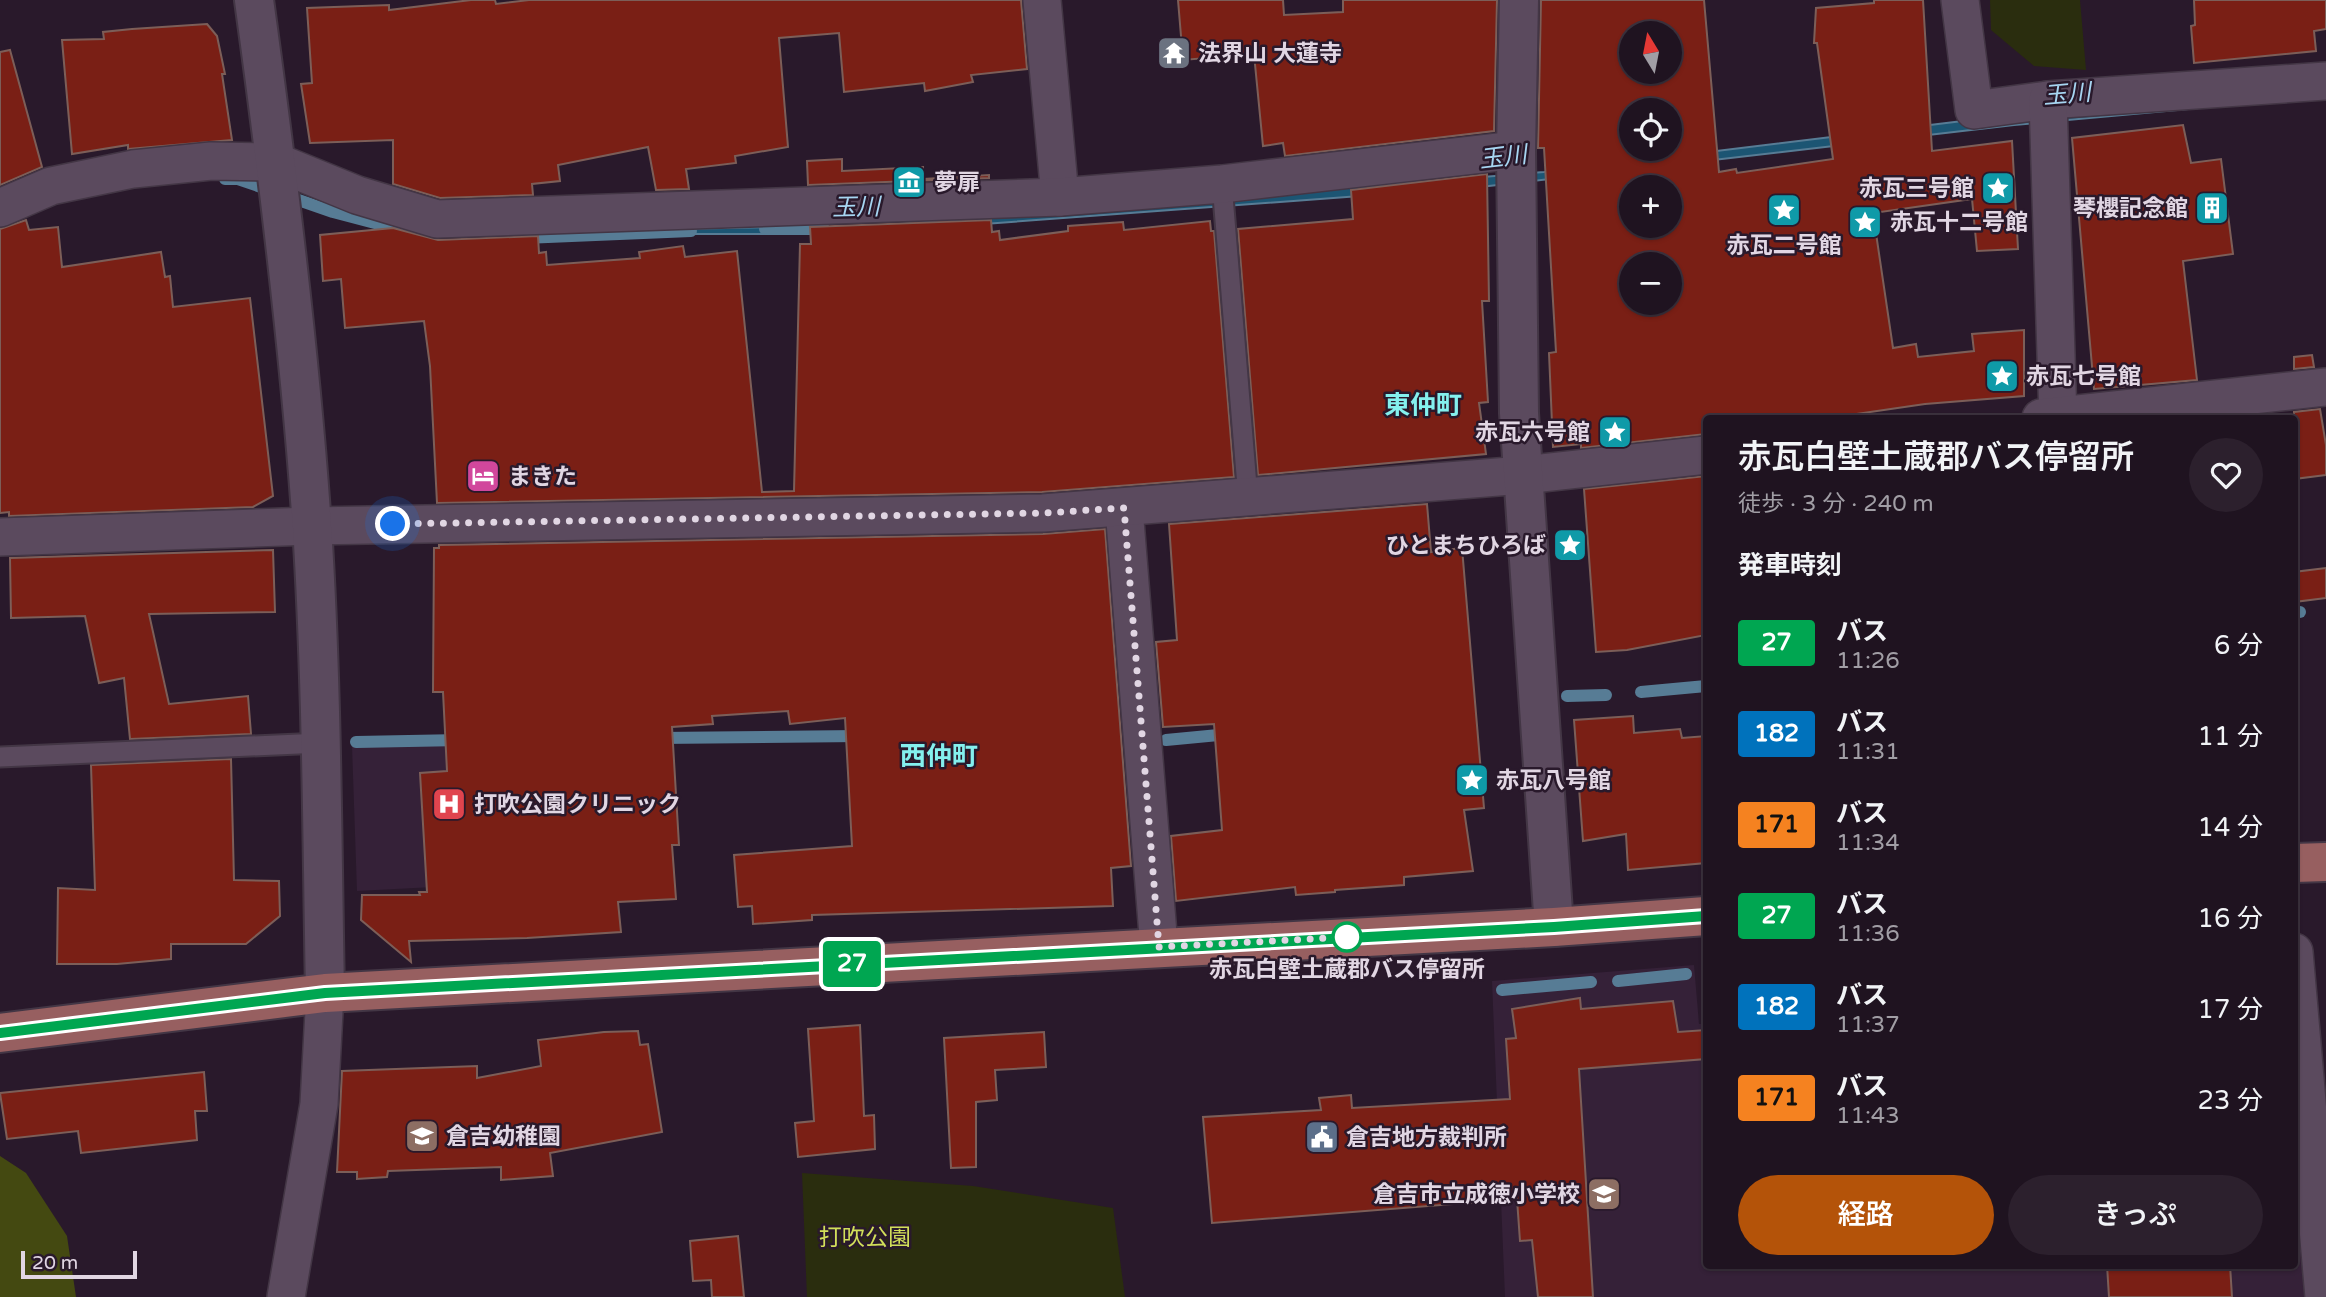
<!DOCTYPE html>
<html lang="ja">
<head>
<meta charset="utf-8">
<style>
	body { margin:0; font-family:"Varela Round","Noto Sans JP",sans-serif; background:#2c202d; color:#f1f3f6; height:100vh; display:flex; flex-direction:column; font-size:26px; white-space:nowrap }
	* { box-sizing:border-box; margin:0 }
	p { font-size:23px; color:#a19ea5 }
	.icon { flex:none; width:38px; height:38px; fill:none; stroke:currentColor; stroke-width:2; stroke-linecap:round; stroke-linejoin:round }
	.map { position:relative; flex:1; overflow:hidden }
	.drawer { position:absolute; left:1703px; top:415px; width:595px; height:854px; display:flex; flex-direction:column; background:#1f1320; border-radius:7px; box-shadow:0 2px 5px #0004,0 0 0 2px #3c323e }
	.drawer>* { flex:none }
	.badge { padding:0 14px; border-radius:5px; font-size:24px; line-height:46px }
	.needle { width:46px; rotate:350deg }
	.tools { position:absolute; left:1619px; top:21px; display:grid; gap:14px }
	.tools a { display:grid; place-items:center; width:63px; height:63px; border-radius:50%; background:#1f1320; box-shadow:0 2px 5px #0004,0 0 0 2px #3c323e; font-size:35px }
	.scale { position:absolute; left:21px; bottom:18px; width:116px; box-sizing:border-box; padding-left:7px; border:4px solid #e1d6e3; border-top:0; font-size:19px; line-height:24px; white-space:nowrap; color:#e1d6e3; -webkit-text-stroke:5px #29192b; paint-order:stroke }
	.you { position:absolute; width:35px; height:35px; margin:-18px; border:5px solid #fff; border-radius:50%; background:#1a73e8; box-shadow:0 0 0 10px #1a73e833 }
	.map>.badge { position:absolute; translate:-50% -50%; box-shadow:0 0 0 4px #fff }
	h2 { padding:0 35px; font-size:26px; line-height:63px }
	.round { display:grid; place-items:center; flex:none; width:74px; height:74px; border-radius:37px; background:#2c202d }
	.head { display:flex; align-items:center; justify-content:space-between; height:119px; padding:0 35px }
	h1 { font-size:33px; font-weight:600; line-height:52px }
	.primary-button { display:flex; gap:14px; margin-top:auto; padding:14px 35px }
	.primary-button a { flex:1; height:80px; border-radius:42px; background:#b45309; color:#fff; font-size:28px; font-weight:600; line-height:80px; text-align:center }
	.primary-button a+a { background:#2c202d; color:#f1f3f6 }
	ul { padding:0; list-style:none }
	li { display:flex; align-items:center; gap:21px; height:91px; padding:0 35px }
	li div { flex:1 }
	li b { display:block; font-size:26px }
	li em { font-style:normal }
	li .badge { min-width:77px; font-weight:700; text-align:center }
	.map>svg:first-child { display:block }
	.built { fill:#352138 }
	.green { fill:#2a2d0e }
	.forest { fill:#444911 }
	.water { fill:#1c5573; stroke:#577c95; stroke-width:2 }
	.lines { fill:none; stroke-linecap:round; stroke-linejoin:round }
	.stream { stroke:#577c95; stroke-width:12 }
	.building { fill:#7a1f15; stroke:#7c5e58; stroke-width:2; fill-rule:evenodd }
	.service-casing { stroke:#433645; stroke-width:23 }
	.minor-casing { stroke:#433645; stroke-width:40 }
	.tertiary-casing { stroke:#433645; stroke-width:42 }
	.primary-casing { stroke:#433645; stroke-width:42 }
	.service { stroke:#5b4a5e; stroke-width:19 }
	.minor { stroke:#5b4a5e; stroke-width:37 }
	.tertiary { stroke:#5b4a5e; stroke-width:38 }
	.primary { stroke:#975f60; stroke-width:38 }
	.line-casing { stroke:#fff; stroke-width:16 }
	.line { stroke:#00a651; stroke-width:10 }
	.walk { stroke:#e1d6e3; stroke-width:7; stroke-dasharray:0 12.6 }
	.stop-dot { fill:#fff; stroke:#00a651; stroke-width:3.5 }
	.labels { text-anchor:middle; stroke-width:5; stroke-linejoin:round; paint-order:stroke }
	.poi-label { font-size:23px; font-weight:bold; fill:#e1d6e3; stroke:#29192b; text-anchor:start }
	.stop-label { font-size:23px; font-weight:bold; fill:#e1d6e3; stroke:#29192b }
	.park-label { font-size:23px; fill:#d2df5a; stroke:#29192b }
	.water-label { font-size:24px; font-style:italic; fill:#a7d6f2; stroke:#29192b }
	.quarter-label { font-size:26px; font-weight:bold; fill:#84f0ee; stroke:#29192b }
</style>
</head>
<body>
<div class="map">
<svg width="2326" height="1297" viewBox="0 0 2326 1297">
	<rect width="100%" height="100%" fill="#29192b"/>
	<g class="built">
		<polygon points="540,743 491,884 357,891 352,746"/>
		<polygon points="1694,965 1699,1024 1706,1024 1706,1265 2294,1265 2294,1123 2306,1297 1505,1297 1492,981"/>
	</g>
	<g class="green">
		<polygon points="1990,0 2080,0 2086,70 2034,66 1991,30"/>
		<polygon points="802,1173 973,1186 1113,1208 1125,1297 807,1297"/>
	</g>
	<polygon class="forest" points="0,1156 26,1173 67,1236 76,1297 0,1297"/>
	<g class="water">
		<polygon points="2243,104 2014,125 1480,187 889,231 887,225 1544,172 1979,119"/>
		<polygon points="780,227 781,234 677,234 677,229"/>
	</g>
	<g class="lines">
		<g class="stream">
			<polyline points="225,179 238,179 333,212 409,232"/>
			<polyline points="765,229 824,229"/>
			<polyline points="524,238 691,231"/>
			<polyline points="2294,612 2300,612"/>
			<polyline points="1641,692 1706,686"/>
			<polyline points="1567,696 1606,695"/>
			<polyline points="658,738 860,736"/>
			<polyline points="1166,740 1229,734"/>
			<polyline points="356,742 461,740"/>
			<polyline points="1618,981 1686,974"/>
			<polyline points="1502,990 1591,982"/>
		</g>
	</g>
	<g class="building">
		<polygon points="471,0 495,0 496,4 529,0 1021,0 1027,69 971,75 973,82 925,91 924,83 844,92 839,33 779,38 788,147 735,156 736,163 686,169 689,189 656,190 648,147 558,165 560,181 532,184 533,195 440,198 393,184 393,140 310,143 301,84 312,83 307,8 389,5 389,10"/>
		<polygon points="1178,0 1283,0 1284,15 1343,12 1343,0 1497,0 1494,131 1285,156 1283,143 1263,146 1254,54 1183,60"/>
		<path d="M1541,0h163l15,172 17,-3 1,4 96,-14 -16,-116h-3l2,-35 58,-5v-3h49l9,151 80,-10 6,108 -41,2 -5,-52 -99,14 20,135 23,-4 2,13 56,-6 -2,-17 52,-4v66l-99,8 -96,14h-123v16l-125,14v-4l-28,3 -4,-94 7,-1 -12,-204h-6zM1631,33h39v39h-39zM1631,110h39v39h-39zM1631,187h39v39h-39zM1631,264h39v39h-39z"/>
		<polygon points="2194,0 2326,0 2326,29 2314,31 2316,51 2194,63 2191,26 2195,25"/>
		<polygon points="207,24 217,36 225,74 222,74 232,140 128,149 128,145 72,154 62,40 104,39 103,32 132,29"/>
		<polygon points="10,50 42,167 0,185 0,52"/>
		<polygon points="2183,125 2191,163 2221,159 2233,254 2183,261 2197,380 2094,389 2072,138"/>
		<polygon points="842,159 842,171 923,167 923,179 989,175 989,178 808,185 807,161"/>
		<polygon points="1487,174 1489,301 1482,301 1488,402 1479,403 1486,454 1258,475 1238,229 1353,219 1351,190"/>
		<polygon points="26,220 29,230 58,227 62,267 161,252 165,277 170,276 173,307 250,298 273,496 253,507 9,516 9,512 0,513 0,229"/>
		<polygon points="991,220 992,232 999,231 1000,240 1068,231 1068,226 1123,222 1124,230 1210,221 1211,231 1214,231 1234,477 1042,492 437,503 430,366 424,321 345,328 341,279 323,281 320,235 393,228 438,240 538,236 539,253 546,252 547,265 640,258 639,252 683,246 685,257 737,251 762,492 794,491 800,244 811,244 810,227"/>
		<polygon points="2312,355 2314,367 2294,369 2294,357"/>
		<polygon points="2320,409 2326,445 2326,475 2294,479 2294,412"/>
		<polygon points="1706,476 1706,635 1627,650 1596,652 1584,489"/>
		<polygon points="1427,504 1431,552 1462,548 1484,808 1464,810 1473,871 1404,877 1404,885 1335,890 1335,892 1296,895 1295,887 1176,901 1171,836 1222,830 1214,724 1163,727 1156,642 1177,640 1169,524"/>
		<polygon points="1105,529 1131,866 1111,868 1113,906 812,915 812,920 753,924 752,906 738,907 734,855 852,846 845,718 790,724 788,711 712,716 713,724 672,727 679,845 672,845 676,899 618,902 621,932 527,938 409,941 411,962 361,920 362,895 420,895 419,892 427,892 420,773 447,771 443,692 433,692 434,548 439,548 439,545 1043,534"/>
		<polygon points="273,550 275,612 149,614 169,704 248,696 251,734 130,739 124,678 99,683 85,616 11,618 10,558"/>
		<polygon points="2326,568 2326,598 2294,602 2294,572"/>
		<polygon points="1633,716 1634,733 1680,729 1682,738 1706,736 1706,863 1628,870 1626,834 1583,841 1574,720"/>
		<polygon points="231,759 234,880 279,881 280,916 246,944 171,944 171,959 117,964 57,964 58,888 95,890 91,765"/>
		<polygon points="1580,998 1581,1009 1673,1001 1678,1032 1706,1030 1706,1059 1579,1069 1593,1297 1538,1297 1532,1240 1520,1241 1517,1199 1212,1223 1203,1117 1321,1110 1319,1098 1351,1095 1352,1108 1510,1099 1506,1039 1516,1038 1512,1009"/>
		<polygon points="860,1025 864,1116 874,1115 875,1149 798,1157 795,1123 814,1121 808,1029"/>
		<polygon points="638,1031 640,1045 648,1044 662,1132 550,1153 553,1176 501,1180 501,1167 388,1171 387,1177 357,1179 357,1172 337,1172 342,1071 477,1066 477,1078 541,1066 538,1040 604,1032"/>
		<polygon points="1044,1032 1046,1067 995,1070 997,1100 976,1102 976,1167 951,1168 944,1038"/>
		<polygon points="204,1072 207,1111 195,1111 197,1140 81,1153 78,1131 7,1139 0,1093"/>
		<polygon points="738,1236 744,1297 712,1297 711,1280 693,1281 690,1241"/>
		<polygon points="2107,1265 2230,1265 2232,1297 2109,1297"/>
	</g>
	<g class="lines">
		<g class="service-casing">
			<g id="service">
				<polyline points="1222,184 1248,498"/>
				<polyline points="0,757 321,743"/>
			</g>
		</g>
		<g class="minor-casing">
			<g id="minor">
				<polyline points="1042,0 1060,197"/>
				<polyline points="1960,0 1974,110 2048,100 2326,81"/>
				<polyline points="2048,100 2058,418"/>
				<polyline points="0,208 51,186 133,169 211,161 276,162 357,195 437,219 1060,197 1222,184 1516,150"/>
				<polyline points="2041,418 2326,387"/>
				<polyline points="1124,508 1159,947"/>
				<polyline points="0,537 311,526 1043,513 1523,475 1706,455"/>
				<polyline points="2294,952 2324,1297"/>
				<polyline points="286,1297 319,1104 325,993"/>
			</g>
		</g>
		<g class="tertiary-casing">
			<g id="tertiary">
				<path d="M254,0c24,174 46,351 58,527 10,155 10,310 13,466"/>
				<polyline points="1519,0 1516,150 1519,413 1554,927"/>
			</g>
		</g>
		<g class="primary-casing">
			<g id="primary">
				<polyline points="2294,863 2326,862"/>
				<polyline points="0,1033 325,993 1554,927 1706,916"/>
			</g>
		</g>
		<use href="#service" class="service"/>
		<use href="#minor" class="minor"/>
		<use href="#tertiary" class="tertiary"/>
		<use href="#primary" class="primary"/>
	</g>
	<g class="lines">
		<g class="line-casing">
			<polyline id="line" points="0,1033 325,993 1554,927 1706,916"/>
		</g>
		<use href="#line" class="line"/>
		<polyline class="walk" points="393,524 1043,513 1124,508 1159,947 1347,937"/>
	</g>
	<defs>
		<g id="temple-square" transform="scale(1.75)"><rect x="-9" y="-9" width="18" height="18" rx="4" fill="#6b7280" stroke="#29192b"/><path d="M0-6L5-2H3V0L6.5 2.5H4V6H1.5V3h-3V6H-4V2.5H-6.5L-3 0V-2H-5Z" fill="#fff"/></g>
		<g id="museum-square" transform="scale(1.75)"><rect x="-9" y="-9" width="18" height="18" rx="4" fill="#0f9aa8" stroke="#29192b"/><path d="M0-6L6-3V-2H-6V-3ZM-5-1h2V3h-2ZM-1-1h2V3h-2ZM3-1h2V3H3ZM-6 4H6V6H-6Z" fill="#fff"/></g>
		<g id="sight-square" transform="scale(1.75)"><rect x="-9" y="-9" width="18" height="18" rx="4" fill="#0f9aa8" stroke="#29192b"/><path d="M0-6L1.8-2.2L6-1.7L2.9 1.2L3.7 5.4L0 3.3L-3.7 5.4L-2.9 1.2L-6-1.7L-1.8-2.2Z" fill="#fff"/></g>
		<g id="building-square" transform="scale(1.75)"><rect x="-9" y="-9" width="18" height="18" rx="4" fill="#0f9aa8" stroke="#29192b"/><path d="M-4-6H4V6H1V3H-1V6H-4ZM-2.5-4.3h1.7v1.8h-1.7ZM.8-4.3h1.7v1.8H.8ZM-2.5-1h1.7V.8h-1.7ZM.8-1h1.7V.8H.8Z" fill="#fff"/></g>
		<g id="hotel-square" transform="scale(1.75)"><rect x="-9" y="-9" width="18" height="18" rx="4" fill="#d1479c" stroke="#29192b"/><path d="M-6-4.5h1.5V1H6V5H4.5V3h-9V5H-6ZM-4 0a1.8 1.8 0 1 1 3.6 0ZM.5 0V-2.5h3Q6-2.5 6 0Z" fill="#fff"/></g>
		<g id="hospital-square" transform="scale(1.75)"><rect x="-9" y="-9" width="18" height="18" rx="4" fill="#e0444e" stroke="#29192b"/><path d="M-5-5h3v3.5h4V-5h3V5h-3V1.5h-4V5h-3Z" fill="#fff"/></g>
		<g id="school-square" transform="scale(1.75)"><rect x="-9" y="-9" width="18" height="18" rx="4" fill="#8d6e63" stroke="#29192b"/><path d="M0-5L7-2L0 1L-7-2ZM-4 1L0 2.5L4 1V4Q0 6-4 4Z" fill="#fff"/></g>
		<g id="civic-square" transform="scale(1.75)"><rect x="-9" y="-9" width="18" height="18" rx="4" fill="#5c6f8a" stroke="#29192b"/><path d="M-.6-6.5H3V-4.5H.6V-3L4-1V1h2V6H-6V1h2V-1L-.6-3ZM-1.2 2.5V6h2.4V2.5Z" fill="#fff"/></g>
	</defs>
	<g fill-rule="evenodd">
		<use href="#temple-square" x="1174" y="53"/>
		<use href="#museum-square" x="909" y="182"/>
		<use href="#sight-square" x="1998" y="188"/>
		<use href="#building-square" x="2212" y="208"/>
		<use href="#sight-square" x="1784" y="210"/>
		<use href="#sight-square" x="1865" y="222"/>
		<use href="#sight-square" x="2002" y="376"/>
		<use href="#sight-square" x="1615" y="432"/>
		<use href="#hotel-square" x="483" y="476"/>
		<use href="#sight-square" x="1570" y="545"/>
		<use href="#sight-square" x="1472" y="780"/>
		<use href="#hospital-square" x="449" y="804"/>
		<use href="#school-square" x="422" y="1136"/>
		<use href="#civic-square" x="1322" y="1137"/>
		<use href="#school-square" x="1604" y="1194"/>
	</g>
	<circle class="stop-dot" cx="1347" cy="937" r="14"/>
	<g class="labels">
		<g class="poi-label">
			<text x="1198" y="61">法界山 大蓮寺</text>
			<text x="934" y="190">夢扉</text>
			<text x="1974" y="196" text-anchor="end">赤瓦三号館</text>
			<text x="2188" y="216" text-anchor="end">琴櫻記念館</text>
			<text x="1890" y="230">赤瓦十二号館</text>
			<text x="1784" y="253" text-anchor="middle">赤瓦二号館</text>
			<text x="2026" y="384">赤瓦七号館</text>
			<text x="1590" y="440" text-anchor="end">赤瓦六号館</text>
			<text x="508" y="484">まきた</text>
			<text x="1546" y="553" text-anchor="end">ひとまちひろば</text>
			<text x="1496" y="788">赤瓦八号館</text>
			<text x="474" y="812">打吹公園クリニック</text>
			<text x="446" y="1144">倉吉幼稚園</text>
			<text x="1346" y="1145">倉吉地方裁判所</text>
			<text x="1580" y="1202" text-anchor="end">倉吉市立成徳小学校</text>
		</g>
		<g class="stop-label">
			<text x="1347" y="977">赤瓦白壁土蔵郡バス停留所</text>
		</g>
		<g class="park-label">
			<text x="865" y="1245">打吹公園</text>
		</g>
		<g class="water-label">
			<text transform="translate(2067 94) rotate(-5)" y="8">玉川</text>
			<text transform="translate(1503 157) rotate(-7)" y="8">玉川</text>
			<text transform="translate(856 207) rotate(-1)" y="8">玉川</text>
		</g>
		<g class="quarter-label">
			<text x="1423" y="414">東仲町</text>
			<text x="939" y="765">西仲町</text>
		</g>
	</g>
</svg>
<div class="tools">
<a><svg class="needle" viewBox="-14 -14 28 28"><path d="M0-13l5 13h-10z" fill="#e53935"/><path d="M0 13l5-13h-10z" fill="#a19ea5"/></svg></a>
<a><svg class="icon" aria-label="locate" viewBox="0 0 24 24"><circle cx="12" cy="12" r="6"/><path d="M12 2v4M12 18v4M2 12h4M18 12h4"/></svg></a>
<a>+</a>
<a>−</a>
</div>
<div class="scale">20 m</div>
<div class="you" style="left:393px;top:524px"></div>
<b class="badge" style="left:852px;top:964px;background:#00a651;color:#fff">27</b>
<section class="drawer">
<div class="head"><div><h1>赤瓦白壁土蔵郡バス停留所</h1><p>徒歩 · 3 分 · 240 m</p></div><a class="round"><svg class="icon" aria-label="heart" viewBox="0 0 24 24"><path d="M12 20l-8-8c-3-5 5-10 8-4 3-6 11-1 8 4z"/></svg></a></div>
<h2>発車時刻</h2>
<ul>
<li><span class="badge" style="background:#00a651;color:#fff">27</span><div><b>バス</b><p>11:26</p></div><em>6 分</em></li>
<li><span class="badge" style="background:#0072bc;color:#fff">182</span><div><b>バス</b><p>11:31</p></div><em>11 分</em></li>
<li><span class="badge" style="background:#f58220;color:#111">171</span><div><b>バス</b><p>11:34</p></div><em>14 分</em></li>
<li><span class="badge" style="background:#00a651;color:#fff">27</span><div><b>バス</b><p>11:36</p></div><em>16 分</em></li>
<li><span class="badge" style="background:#0072bc;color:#fff">182</span><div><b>バス</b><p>11:37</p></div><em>17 分</em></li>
<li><span class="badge" style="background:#f58220;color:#111">171</span><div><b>バス</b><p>11:43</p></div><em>23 分</em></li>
</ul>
<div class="primary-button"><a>経路</a><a>きっぷ</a></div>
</section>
</div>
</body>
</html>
